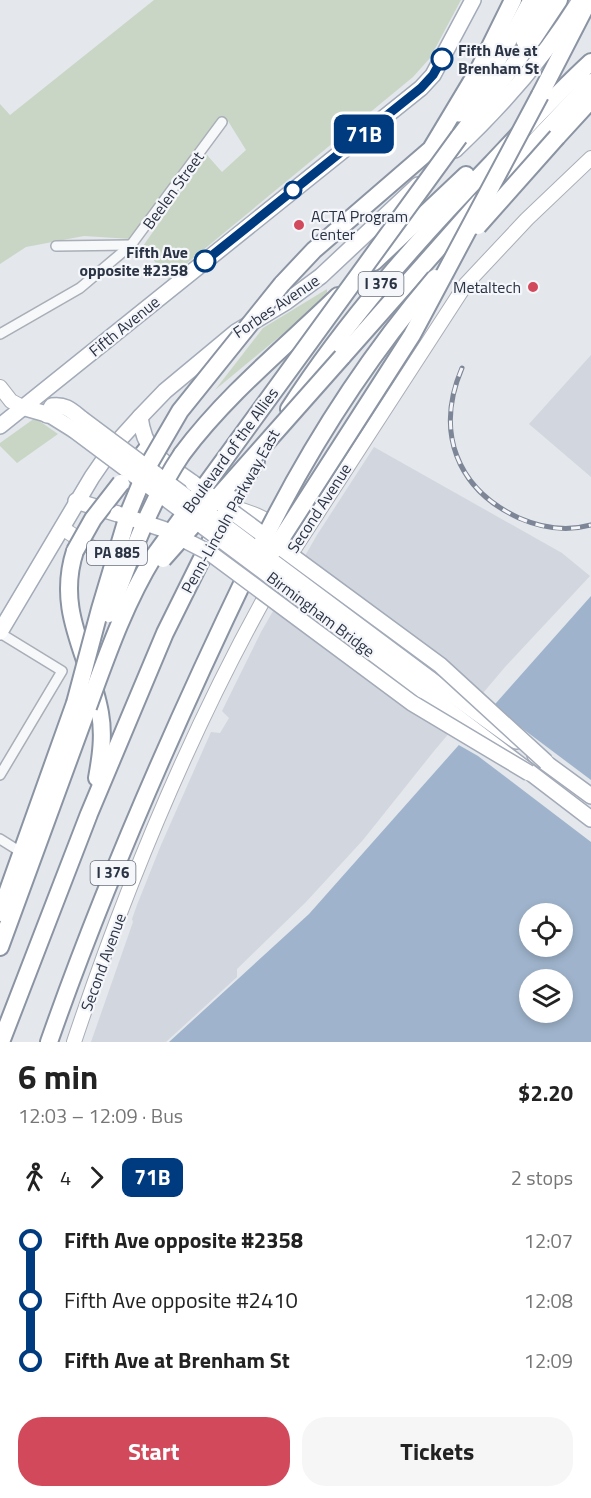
<!DOCTYPE html>
<html lang="en">
<head>
<meta charset="utf-8">
<style>
	body { margin:0; font-family:"Titillium Web",sans-serif; background:#f6f6f6; color:#222; height:100vh; display:flex; flex-direction:column; font-size:22px; white-space:nowrap }
	* { box-sizing:border-box; margin:0 }
	p { font-size:20px; color:#767676 }
	.icon { flex:none; width:33px; height:33px; fill:none; stroke:currentColor; stroke-width:2; stroke-linecap:round; stroke-linejoin:round }
	.map { position:relative; height:1042px; overflow:hidden }
	.side { display:flex; flex-direction:column; background:#fff; flex:1 }
	.side>* { flex:none }
	.badge { padding:0 12px; border-radius:9px; font-size:21px; line-height:39px }
	.fabs { position:absolute; left:519px; top:903px; display:grid; gap:12px }
	.fabs a { display:grid; place-items:center; width:54px; height:54px; border-radius:50%; background:#fff; box-shadow:0 3px 9px #0003; font-size:30px }
	.map>.badge { position:absolute; translate:-50% -50%; box-shadow:0 0 0 3px #fff }
	.legs { display:flex; align-items:center; gap:9px; height:66px; padding:0 18px; font-size:20px }
	.legs p { margin-inline-start:auto }
	.headline { display:flex; align-items:center; justify-content:space-between; height:102px; padding:0 18px }
	h1 { font-size:33px; font-weight:700; line-height:45px }
	.primary-button { display:flex; gap:12px; margin-top:auto; padding:12px 18px }
	.primary-button a { flex:1; height:69px; border-radius:24px; background:#d1495b; color:#fff; font-size:24px; font-weight:700; line-height:69px; text-align:center }
	.primary-button a+a { background:#f6f6f6; color:#222 }
	ul { padding:0 18px; list-style:none }
	li { display:flex; align-items:center; gap:21px; height:60px; font-size:22px }
	li i { display:grid; place-items:center; width:9px; height:100%; margin:0 8px; background:currentColor }
	li i::after { content:''; width:15px; height:15px; margin:-8px; border:4px solid; border-radius:50%; background:#fff }
	li p { margin-inline-start:auto }
	li:first-child i { background:linear-gradient(#0000 50%,currentColor 0) }
	li:last-child i { background:linear-gradient(currentColor 50%,#0000 0) }
	.map>svg:first-child { display:block }
	.built { fill:#d2d6de }
	.green { fill:#c9d6c5 }
	.water { fill:#9fb4cc; fill-rule:evenodd }
	.pier { fill:#e4e7ec }
	.lines { fill:none; stroke-linecap:round; stroke-linejoin:round }
	.street-casing { stroke:#a9aeb7; stroke-width:12 }
	.secondary-casing { stroke:#a9aeb7; stroke-width:16 }
	.primary-casing { stroke:#a3abb8; stroke-width:18 }
	.highway-casing { stroke:#8b94a3; stroke-width:20 }
	.street { stroke:#f7f8fa; stroke-width:9 }
	.secondary { stroke:#fff; stroke-width:14 }
	.primary { stroke:#fff; stroke-width:15 }
	.highway { stroke:#fff; stroke-width:16 }
	.rail-casing { stroke:#7d8696; stroke-width:5 }
	.rail { stroke:#f4f6f9; stroke-width:3; stroke-dasharray:9; stroke-linecap:butt }
	.primary-bridge-casing { stroke:#a3abb8; stroke-width:18; stroke-linecap:butt }
	.highway-bridge-casing { stroke:#8b94a3; stroke-width:20; stroke-linecap:butt }
	.primary-bridge { stroke:#fff; stroke-width:15 }
	.highway-bridge { stroke:#fff; stroke-width:16 }
	.line-1-casing { stroke:#fff; stroke-width:14 }
	.line-1 { stroke:#003b80; stroke-width:9 }
	.stop-1-dot { fill:#fff; stroke:#003b80; stroke-width:3 }
	.poi-dot { fill:#d1495b; stroke:#f4f6f9; stroke-width:2 }
	.labels { text-anchor:middle; stroke-width:4.5; stroke-linejoin:round; paint-order:stroke }
	.shield { fill:#f4f6f9; stroke:#676e7b; stroke-width:1.5 }
	.shield-label { font-size:15px; font-weight:bold; fill:#2b3445 }
	.stop-label { font-size:16px; font-weight:bold; fill:#2b3445; stroke:#f4f6f9; text-anchor:start }
	.street-label { font-size:16px; fill:#2b3445; stroke:#f4f6f9 }
	.poi-label { font-size:16px; fill:#2b3445; stroke:#f4f6f9; text-anchor:start }
</style>
</head>
<body>
<div class="map">
<svg width="591" height="1042" viewBox="0 0 591 1042">
	<rect width="100%" height="100%" fill="#e4e7ec"/>
	<g class="built">
		<polygon points="591,355 591,477 529,424"/>
		<polygon points="374,447 562,553 590,576 505,667 434,751 363,840 306,902 237,969 237,977 166,1042 91,1042 133,922 132,919 137,905 161,845 211,732 220,733 229,718 222,711 261,632 317,535"/>
	</g>
	<g class="green">
		<polygon points="154,0 461,0 430,58 413,77 168,279 143,246 207,155 222,172 246,150 228,121 219,120 192,154 131,239 84,236 26,247 0,264 0,104 10,115"/>
		<polygon points="327,289 327,295 314,308 215,390 263,328"/>
		<polygon points="35,418 58,434 17,463 0,446 0,443"/>
	</g>
	<path class="water" d="M591,596v446h-422l140,-128zM530,914h32v32h-32zM530,980h32v32h-32z"/>
	<polygon class="pier" points="493,703 519,726 591,780 591,842 478,756 457,744"/>
	<g class="lines">
		<g class="street-casing">
			<g id="street">
				<polyline points="56,246 131,245"/>
				<polyline points="0,334 80,288 131,245 222,122"/>
				<polyline points="0,633 62,671 0,775"/>
				<polyline points="0,839 16,849"/>
			</g>
		</g>
		<g class="secondary-casing">
			<g id="secondary">
				<polyline points="0,387 11,401 22,407"/>
				<polyline points="225,504 256,515 279,526"/>
				<path d="M62,528c26,16 64,50 92,27"/>
				<polyline points="285,563 466,284 527,219 591,158"/>
				<path d="M74,1042c52,-156 116,-311 196,-454"/>
			</g>
		</g>
		<g class="primary-casing">
			<g id="primary">
				<polyline points="524,41 546,0"/>
				<polyline points="459,114 495,66 531,0"/>
				<path d="M455,150c48,-45 90,-93 125,-150"/>
				<polyline points="22,407 50,415 74,430"/>
				<path d="M47,415l5,-9c14,-2 20,5 30,13"/>
				<path d="M140,417c5,38 23,44 53,66"/>
				<polyline points="0,426 421,88 433,75 473,0"/>
				<polyline points="76,501 118,514"/>
				<polyline points="0,632 92,477 112,448 140,417 165,391 236,332 286,302 321,276 418,185"/>
				<polyline points="430,679 516,741"/>
				<polyline points="422,690 591,819"/>
				<polyline points="535,755 591,796"/>
			</g>
		</g>
		<g class="highway-casing">
			<g id="highway">
				<polyline points="540,95 589,0"/>
				<polyline points="459,137 533,39 559,0"/>
				<polyline points="557,137 591,100"/>
				<polyline points="497,182 591,82"/>
				<polyline points="374,262 466,175"/>
				<polyline points="282,284 314,250 431,149 479,69 513,0"/>
				<polyline points="342,357 480,201"/>
				<path d="M289,409c58,-90 129,-169 203,-246 32,-34 64,-69 99,-101"/>
				<path d="M182,454c44,-59 103,-107 156,-158"/>
				<polyline points="129,472 147,449"/>
				<polyline points="233,499 256,461"/>
				<path d="M75,551c-20,61 15,105 25,162 4,22 1,43 -3,65"/>
				<polyline points="0,913 75,703"/>
				<polyline points="0,947 88,707"/>
				<polyline points="1,1042 89,814 165,633 220,522"/>
				<path d="M49,1042c57,-163 127,-321 202,-477"/>
			</g>
		</g>
		<use href="#street" class="street"/>
		<use href="#secondary" class="secondary"/>
		<use href="#primary" class="primary"/>
		<use href="#highway" class="highway"/>
		<g class="rail-casing">
			<path id="rail" d="M462,368c-27,63 -6,121 57,150 23,10 47,14 72,7"/>
		</g>
		<use href="#rail" class="rail"/>
		<g class="primary-bridge-casing">
			<g id="primary-bridge">
				<polyline points="82,419 430,679"/>
				<polyline points="74,430 422,690"/>
				<polyline points="193,483 440,665 546,762"/>
				<polyline points="118,514 163,529 210,553 412,703 529,773"/>
			</g>
		</g>
		<g class="highway-bridge-casing">
			<g id="highway-bridge">
				<polyline points="478,226 557,137"/>
				<polyline points="225,514 233,499"/>
				<path d="M262,543c47,-95 104,-184 173,-265"/>
				<polyline points="274,550 412,335 540,95"/>
				<polyline points="75,551 93,519 121,483"/>
				<polyline points="163,559 342,357"/>
				<path d="M109,614c21,-55 40,-111 73,-160"/>
				<polyline points="75,703 100,609 129,512 148,466 180,411 282,284"/>
				<path d="M88,707c19,-52 37,-104 66,-151l305,-419"/>
			</g>
		</g>
		<use href="#primary-bridge" class="primary-bridge"/>
		<use href="#highway-bridge" class="highway-bridge"/>
	</g>
	<g class="lines">
		<g class="line-1-casing">
			<polyline id="line-1" points="205,261 421,88 433,75 442,59"/>
		</g>
		<use href="#line-1" class="line-1"/>
	</g>
	<g class="stop-1-dot">
		<circle cx="442" cy="59" r="10"/>
		<circle cx="293" cy="190" r="8"/>
		<circle cx="205" cy="261" r="10"/>
	</g>
	<g class="poi-dot">
		<circle cx="299" cy="225" r="6"/>
		<circle cx="533" cy="287" r="6"/>
	</g>
	<g class="labels">
		<g class="shield">
			<rect x="358.5" y="272" width="45" height="24" rx="4.5"/>
			<rect x="87" y="541" width="60" height="24" rx="4.5"/>
			<rect x="90.5" y="861" width="45" height="24" rx="4.5"/>
		</g>
		<g class="shield-label">
			<text x="381" y="289">I 376</text>
			<text x="117" y="558">PA 885</text>
			<text x="113" y="878">I 376</text>
		</g>
		<g class="stop-label">
			<text x="458" y="56">Fifth Ave at<tspan x="458" dy="18">Brenham St</tspan></text>
			<text x="188" y="258" text-anchor="end">Fifth Ave<tspan x="188" dy="18">opposite #2358</tspan></text>
		</g>
		<g class="street-label">
			<text transform="translate(173 190) rotate(-54)" y="6">Beelen Street</text>
			<text transform="translate(276 306) rotate(-34)" y="6">Forbes Avenue</text>
			<text transform="translate(124 326) rotate(-39)" y="6">Fifth Avenue</text>
			<text transform="translate(230 450) rotate(-54)" y="6">Boulevard of the Allies</text>
			<text transform="translate(319 508) rotate(-57)" y="6">Second Avenue</text>
			<text transform="translate(230 511) rotate(-61)" y="6">Penn-Lincoln Parkway East</text>
			<text transform="translate(321 614) rotate(37)" y="6">Birmingham Bridge</text>
			<text transform="translate(103 962) rotate(-70)" y="6">Second Avenue</text>
		</g>
		<g class="poi-label">
			<text x="311" y="222">ACTA Program<tspan x="311" dy="18">Center</tspan></text>
			<text x="521" y="293" text-anchor="end">Metaltech</text>
		</g>
	</g>
</svg>
<div class="fabs">
<a><svg class="icon" aria-label="locate" viewBox="0 0 24 24"><circle cx="12" cy="12" r="6"/><path d="M12 2v4M12 18v4M2 12h4M18 12h4"/></svg></a>
<a><svg class="icon" aria-label="layers" viewBox="0 0 24 24"><path d="M12 4l9 5-9 5-9-5zM3 14l9 5 9-5"/></svg></a>
</div>
<b class="badge" style="left:364px;top:134px;background:#003b80;color:#fff">71B</b>
</div>
<section class="side">
<div class="headline"><div><h1>6 min</h1><p>12:03 – 12:09 · Bus</p></div><b>$2.20</b></div>
<div class="legs"><svg class="icon" aria-label="walk" viewBox="0 0 24 24"><circle cx="13" cy="4" r="2"/><path d="M13 8l-2 6 4 7M11 14l-3 7M7 12l3-4h3l4 4"/></svg>4<svg class="icon" aria-label="forward" viewBox="0 0 24 24"><path d="M9 5l7 7-7 7"/></svg><b class="badge" style="background:#003b80;color:#fff">71B</b><p>2 stops</p></div>
<ul>
<li><i style="color:#003b80"></i><b>Fifth Ave opposite #2358</b><p>12:07</p></li>
<li><i style="color:#003b80"></i><span>Fifth Ave opposite #2410</span><p>12:08</p></li>
<li><i style="color:#003b80"></i><b>Fifth Ave at Brenham St</b><p>12:09</p></li>
</ul>
<div class="primary-button"><a>Start</a><a>Tickets</a></div>
</section>
</body>
</html>
